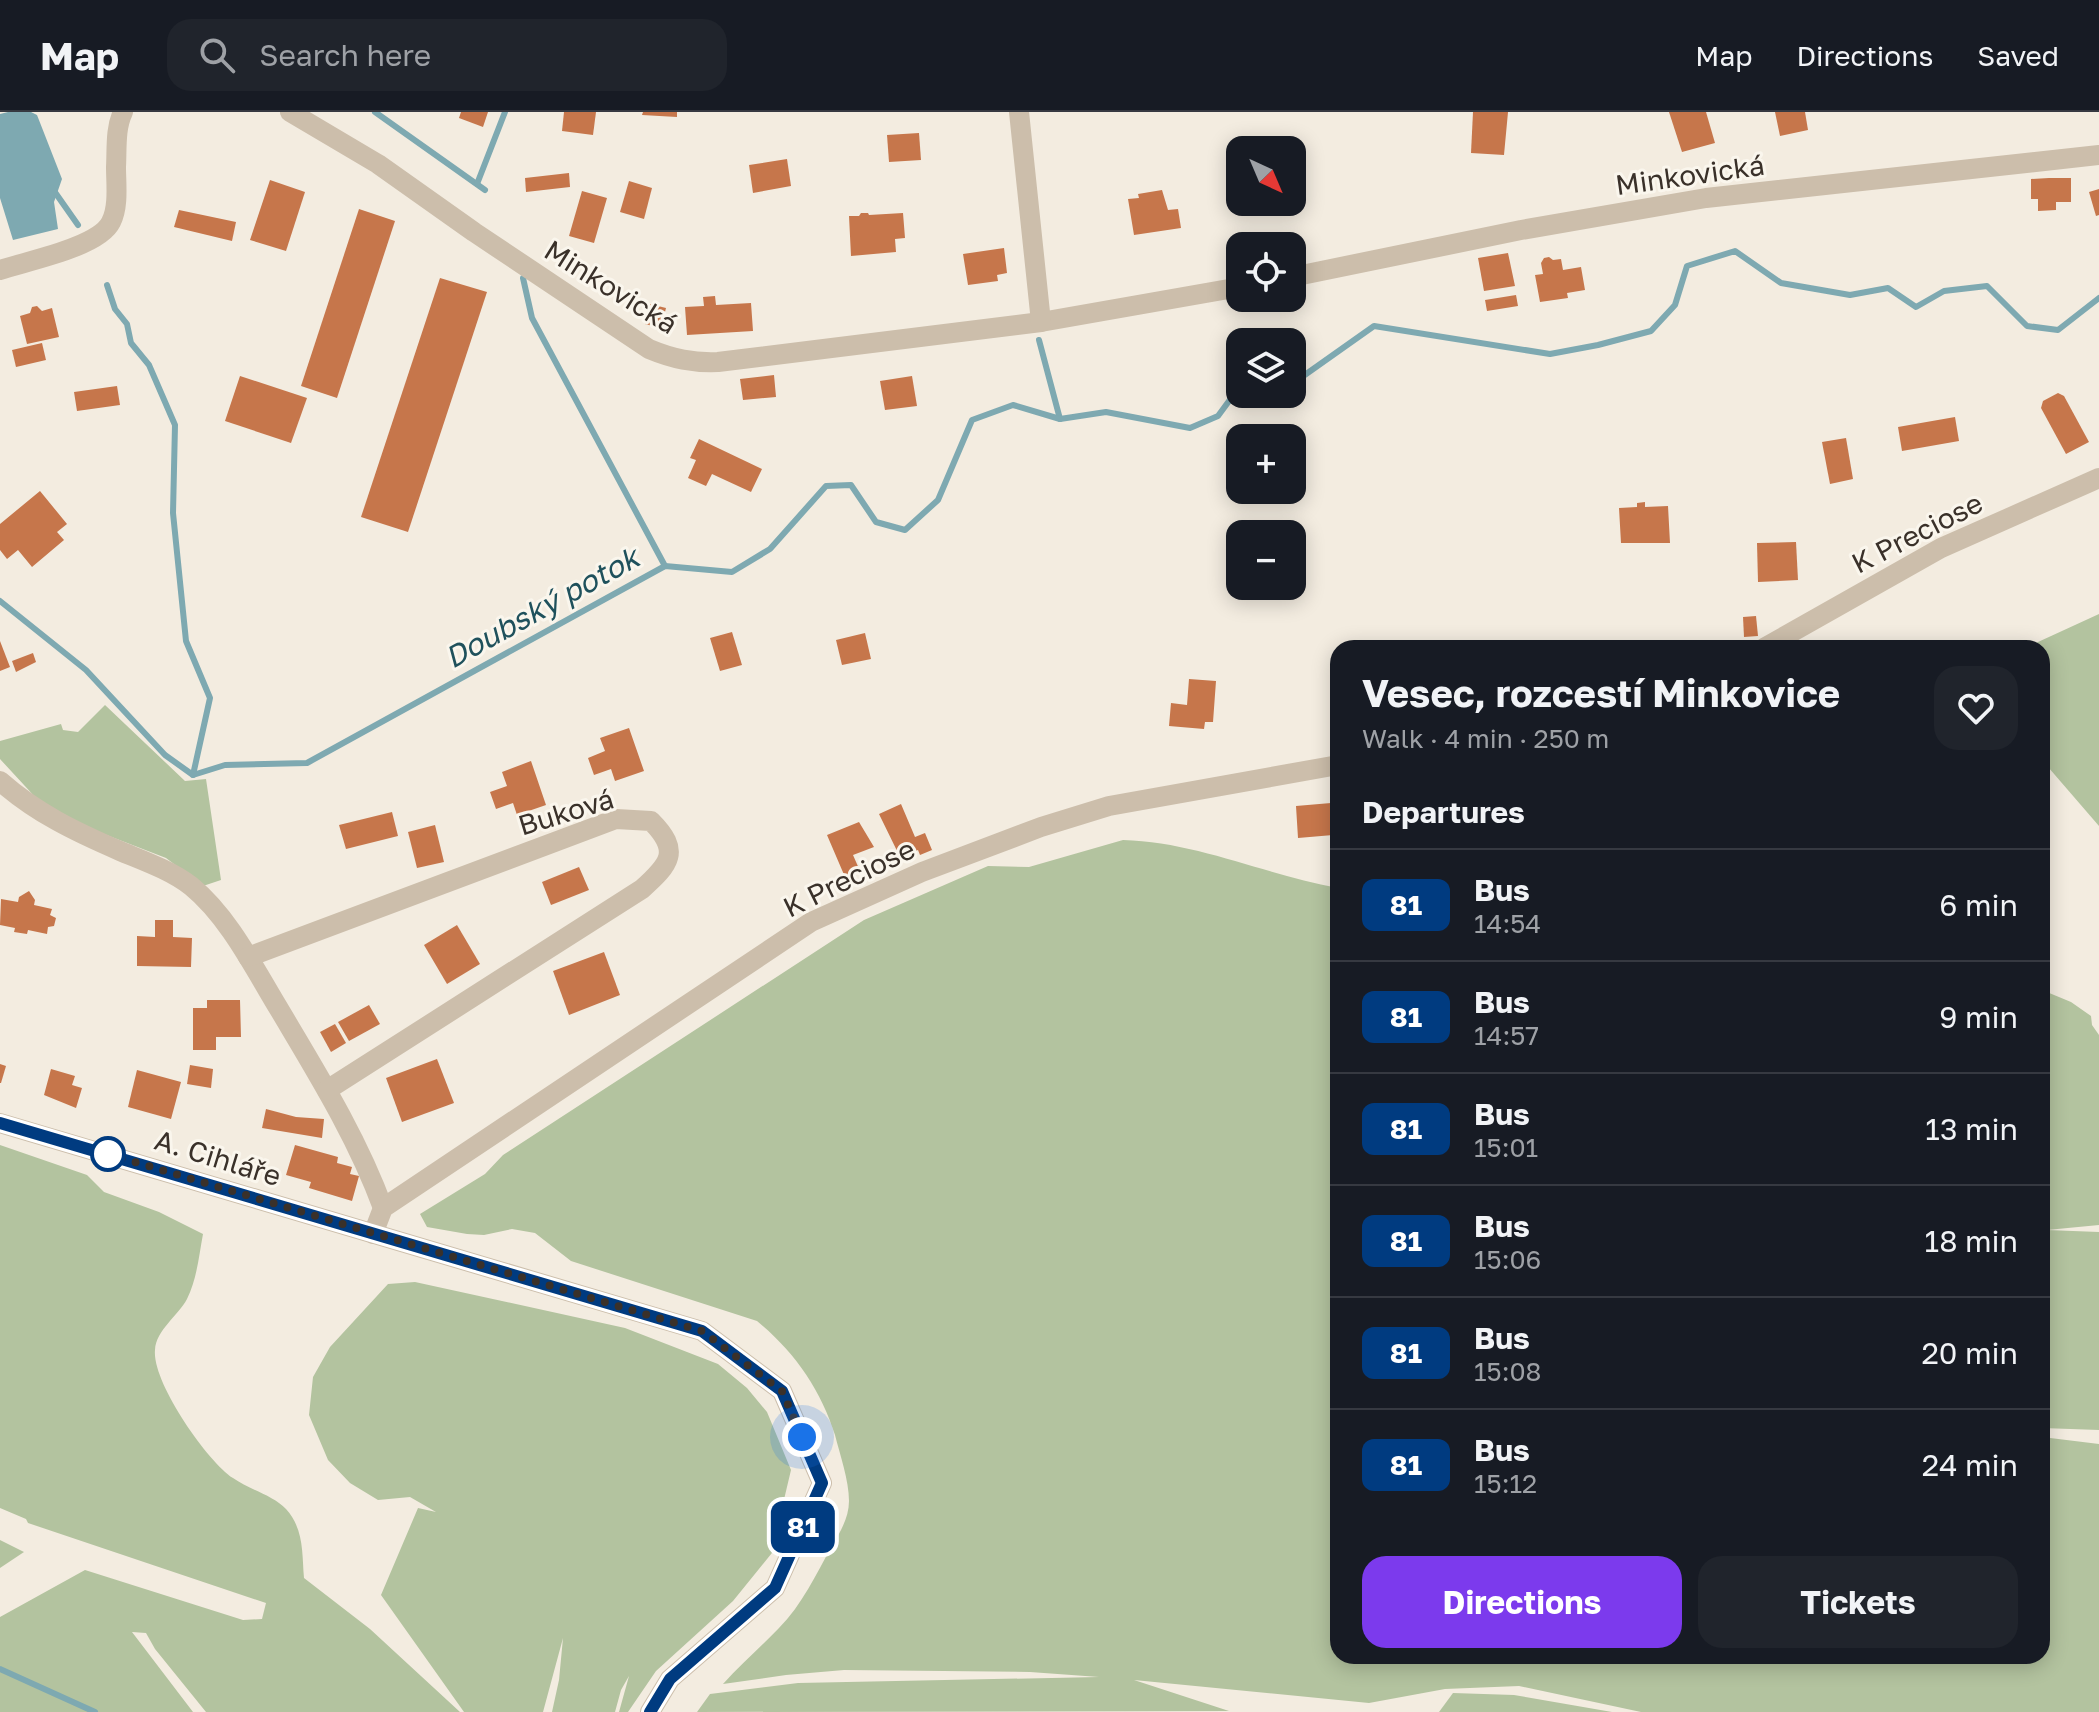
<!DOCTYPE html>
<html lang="en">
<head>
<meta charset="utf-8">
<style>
	body { margin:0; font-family:"Golos Text",sans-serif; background:#20242c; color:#f1f3f6; height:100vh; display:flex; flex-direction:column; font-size:30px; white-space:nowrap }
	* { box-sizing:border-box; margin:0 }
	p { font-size:26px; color:#9ea1a6 }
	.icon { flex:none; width:44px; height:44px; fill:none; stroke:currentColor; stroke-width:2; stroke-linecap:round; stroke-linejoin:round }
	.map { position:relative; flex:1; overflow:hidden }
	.details { position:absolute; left:1330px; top:528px; width:720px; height:1024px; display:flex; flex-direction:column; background:#171b24; border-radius:24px; box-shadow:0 4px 20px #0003 }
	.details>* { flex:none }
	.badge { padding:0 16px; border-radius:12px; font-size:28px; line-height:52px }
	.needle { width:52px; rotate:136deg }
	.controls { position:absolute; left:1226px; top:24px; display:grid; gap:16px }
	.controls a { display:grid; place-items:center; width:80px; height:80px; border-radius:16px; background:#171b24; box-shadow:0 4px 20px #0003; font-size:40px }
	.you { position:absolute; width:40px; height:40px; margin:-20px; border:6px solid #fff; border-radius:50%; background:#1a73e8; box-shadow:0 0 0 12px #1a73e833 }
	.map>.badge { position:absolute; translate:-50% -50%; box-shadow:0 0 0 4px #fff }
	h2 { padding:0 32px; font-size:30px; line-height:72px }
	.round { display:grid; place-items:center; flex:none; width:84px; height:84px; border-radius:24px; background:#20242c }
	.summary { display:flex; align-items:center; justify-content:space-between; height:136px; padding:0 32px }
	h1 { font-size:38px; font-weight:700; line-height:60px }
	.primary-button { display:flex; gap:16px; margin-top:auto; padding:16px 32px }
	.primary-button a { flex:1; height:92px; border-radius:24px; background:#7c3aed; color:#fff; font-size:32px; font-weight:700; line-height:92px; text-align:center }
	.primary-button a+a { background:#20242c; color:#f1f3f6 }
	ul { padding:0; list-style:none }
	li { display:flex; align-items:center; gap:24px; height:112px; padding:0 32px; border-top:2px solid #363941 }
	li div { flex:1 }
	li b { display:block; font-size:30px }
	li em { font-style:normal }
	li .badge { min-width:88px; font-weight:700; text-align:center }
	header { display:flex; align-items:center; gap:48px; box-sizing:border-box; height:112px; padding:0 40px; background:#171b24; border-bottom:2px solid #363941 }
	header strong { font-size:38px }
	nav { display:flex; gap:44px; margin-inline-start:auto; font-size:28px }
	.search { width:560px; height:72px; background:#20242c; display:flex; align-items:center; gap:20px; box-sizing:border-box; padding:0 28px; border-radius:24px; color:#9ea1a6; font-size:30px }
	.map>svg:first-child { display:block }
	.green { fill:#b3c39f }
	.water { fill:#7ea9b1 }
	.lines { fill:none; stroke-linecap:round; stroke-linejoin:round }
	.stream { stroke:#7ea9b1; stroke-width:6 }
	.building { fill:#c6764b }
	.minor { stroke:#ccbeab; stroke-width:20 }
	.line-casing { stroke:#fff; stroke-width:18 }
	.line { stroke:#003b80; stroke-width:12 }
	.walk { stroke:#3a312a; stroke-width:8; stroke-dasharray:0 14.4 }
	.stop-dot { fill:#fff; stroke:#003b80; stroke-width:4 }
	.labels { text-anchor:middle; stroke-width:6; stroke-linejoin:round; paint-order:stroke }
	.street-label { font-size:28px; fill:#3a312a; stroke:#faf6ed }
	.water-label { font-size:30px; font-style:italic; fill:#1f515c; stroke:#faf6ed }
</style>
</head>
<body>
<header>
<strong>Map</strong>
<div class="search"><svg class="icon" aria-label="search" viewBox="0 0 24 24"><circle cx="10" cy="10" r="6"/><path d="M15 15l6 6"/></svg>Search here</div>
<nav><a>Map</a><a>Directions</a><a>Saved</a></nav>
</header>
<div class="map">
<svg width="2099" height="1600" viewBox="0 0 2099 1600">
	<rect width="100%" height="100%" fill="#f3ece0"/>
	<g class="green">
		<polygon points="2099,502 2099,714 2042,648 2042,536 2025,536"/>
		<polygon points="105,593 185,669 206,667 221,768 203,774 166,746 78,712 36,686 0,647 0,629 61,612 63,618 78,620"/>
		<path d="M1123,728c74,2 143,35 215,48v768h704v-219l57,7v268h-458l-122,-26 -74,3 -76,14 -235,-23 95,31 -532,1 13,-18 88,-11 301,-6 -69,-5 -186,-2 -58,5 -63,9c18,-20 38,-37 56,-56 23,-23 37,-54 53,-82 8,-14 17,-28 17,-45 0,-21 -9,-46 -14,-66 -14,-45 -41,-84 -78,-114l-186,-60 -36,-28 -23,-4 -28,6 -17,-1 -40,-7 -7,-13 65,-40 18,-19 361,-235 124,-54 41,1z"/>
		<polygon points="2042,878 2071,890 2091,904 2092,913 2099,923 2099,1113 2047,1118 2099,1120 2099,1318 2042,1316 2042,1051 2050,1050 2042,1049"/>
		<path d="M0,1033l87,30 17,17 55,20 44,22c-4,21 -6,45 -16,65 -9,17 -31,31 -32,51 -3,32 52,111 78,128 15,11 40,17 53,31 18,20 16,44 18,69l66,51 90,83h-254l-51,-63 -9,-16 -14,-1 61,80h-193v-95l85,-47 158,50 19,-1 4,-16 -238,-80 -2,-4 -26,-11z"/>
		<polygon points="415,1170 625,1216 718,1252 747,1276 767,1300 791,1358 782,1396 780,1431 733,1489 656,1559 628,1600 619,1600 629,1564 621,1578 615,1600 552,1600 559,1568 563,1526 543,1600 464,1600 381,1483 418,1396 436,1400 410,1385 378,1388 350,1371 328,1348 309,1303 313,1265 330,1235 388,1172"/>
		<polygon points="0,1428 24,1440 0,1456"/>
		<polygon points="1453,1581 1514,1583 1612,1600 1439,1600"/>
	</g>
	<polygon class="water" points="8,0 31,0 37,3 62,67 54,90 58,117 13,128 0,86 0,2"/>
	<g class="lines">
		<g class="stream">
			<polyline points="375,0 485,78"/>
			<polyline points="477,72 505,0"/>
			<polyline points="52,76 78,113"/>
			<polyline points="523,166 532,206 665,454"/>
			<polyline points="107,173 115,197 127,212 131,231 149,253 175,313 173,401 186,529 210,586 193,663"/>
			<polyline points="1039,228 1060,307"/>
			<polyline points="1292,272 1374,214 1550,242 1598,233 1651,219 1675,193 1687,154 1735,139 1781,171 1850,183 1888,176 1916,195 1944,179 1987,174 2027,214 2058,218 2099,186"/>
			<polyline points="0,489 86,558 165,643 193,663 225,653 307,651 665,454 732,460 770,437 826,374 851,373 876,410 905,418 938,388 972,308 1013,293 1060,307 1106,300 1190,316 1218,304 1240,274"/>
			<polyline points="0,1557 95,1600"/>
		</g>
	</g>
	<g class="building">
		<polygon points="461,0 488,0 483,15 459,6"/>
		<polygon points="564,0 596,0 593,23 562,19"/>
		<polygon points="643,0 677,0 677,5 642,3"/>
		<polygon points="1473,0 1508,0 1504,43 1471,41"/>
		<polygon points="1669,0 1706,0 1715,31 1682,40"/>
		<polygon points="1775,0 1805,0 1808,18 1780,24"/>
		<polygon points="919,21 921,48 889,50 887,23"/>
		<polygon points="787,47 791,74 753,81 749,53"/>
		<polygon points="569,61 570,75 526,80 525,66"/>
		<polygon points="2049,66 2071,66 2071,90 2056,90 2056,98 2038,99 2038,87 2031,87 2031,67"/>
		<polygon points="1240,67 1240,90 1264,92 1239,96 1234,68"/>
		<polygon points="270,68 305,80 286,139 250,128"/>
		<polygon points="629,69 652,76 644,107 620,100"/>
		<polygon points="2099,77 2099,103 2096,104 2089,80"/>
		<polygon points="1162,78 1168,98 1178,97 1181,116 1134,123 1128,87 1139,86 1138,82"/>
		<polygon points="582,79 607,86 594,131 569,124"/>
		<polygon points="359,97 395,109 337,286 301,274"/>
		<polygon points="179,98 236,110 232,129 174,115"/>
		<polygon points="861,101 868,101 869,103 903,101 905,126 895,127 896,140 851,144 849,104 859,104"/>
		<polygon points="1004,136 1007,161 997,163 998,169 968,173 963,142"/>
		<polygon points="1508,141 1515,174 1484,179 1478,146"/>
		<polygon points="1549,145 1553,148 1561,147 1563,158 1581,155 1585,178 1567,181 1568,186 1540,190 1535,163 1543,162 1541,151 1544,146"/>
		<polygon points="440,166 487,180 408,420 361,405"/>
		<polygon points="1516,183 1518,194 1487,199 1485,188"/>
		<polygon points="715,184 716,193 751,191 753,219 687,223 685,195 704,194 703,185"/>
		<polygon points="650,192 666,196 661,216 645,212"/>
		<polygon points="37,194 42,199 52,196 59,225 27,232 20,204 30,201 32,195"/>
		<polygon points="42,231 46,248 16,255 12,238"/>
		<polygon points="774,263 776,285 743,288 740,267"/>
		<polygon points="240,264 307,286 291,331 225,309"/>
		<polygon points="912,264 917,294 885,298 880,269"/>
		<polygon points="117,274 120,293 77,299 74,280"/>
		<polygon points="2058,281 2064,284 2089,330 2066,342 2041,296 2043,289"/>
		<polygon points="1955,305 1959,329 1902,339 1898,315"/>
		<polygon points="1846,326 1853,367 1830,372 1822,330"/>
		<polygon points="699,327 762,357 751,380 712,362 706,374 688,366 696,348 690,346"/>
		<polygon points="40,379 67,412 57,420 64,428 32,455 18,438 7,447 0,438 0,412"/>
		<polygon points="1645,390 1645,395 1668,394 1670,431 1621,431 1619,396 1637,395 1637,391"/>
		<polygon points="1796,430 1798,468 1758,470 1757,431"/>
		<polygon points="1756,504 1758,524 1744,525 1743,505"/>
		<polygon points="732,520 742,553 720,559 710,526"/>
		<polygon points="865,521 871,547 842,553 836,528"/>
		<polygon points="0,529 10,555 0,559"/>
		<polygon points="33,541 36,550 16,560 12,549"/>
		<polygon points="1189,567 1216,569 1213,610 1205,610 1204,617 1169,614 1171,591 1187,593"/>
		<polygon points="629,616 644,659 615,669 611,657 594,663 588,646 605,639 600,626"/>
		<polygon points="531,649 546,693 517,703 513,691 496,697 490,680 507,674 502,660"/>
		<polygon points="1331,691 1333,723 1298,726 1296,694"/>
		<polygon points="901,692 915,725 925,721 932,738 920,743 918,738 900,745 879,702"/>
		<polygon points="392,700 398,724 346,737 339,713"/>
		<polygon points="859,710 874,735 853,743 860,759 845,765 827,723"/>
		<polygon points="435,713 444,750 417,756 408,720"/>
		<polygon points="579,755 589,778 551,793 542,770"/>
		<polygon points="29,779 35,788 34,793 52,797 50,803 56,806 54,814 48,815 47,822 28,818 27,822 14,820 15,816 0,813 1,787 18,790 19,785"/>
		<polygon points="155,808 173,808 173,825 192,826 191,855 137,854 137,824 155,825"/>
		<polygon points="457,813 480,852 447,872 424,833"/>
		<polygon points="604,840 620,883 569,903 553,859"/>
		<polygon points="207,888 240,888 241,925 216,925 216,938 193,938 193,896 207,896"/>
		<polygon points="369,893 380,912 349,929 338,910"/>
		<polygon points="335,912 346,931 331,940 320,920"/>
		<polygon points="437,947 454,991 402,1010 386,966"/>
		<polygon points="0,952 6,954 1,971 0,971"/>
		<polygon points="190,953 213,957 211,976 187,972"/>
		<polygon points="51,957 75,964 72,973 82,976 76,996 44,983"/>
		<polygon points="137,958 181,970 171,1007 128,995"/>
		<polygon points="266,997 296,1005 324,1007 322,1026 262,1016"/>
		<polygon points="295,1033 338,1045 337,1051 352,1055 350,1062 359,1064 352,1089 309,1076 311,1070 286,1063"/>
	</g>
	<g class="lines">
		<g class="minor">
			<path d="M290,0l88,52 96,68 175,117c24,10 44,14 69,13l323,-40 199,-35"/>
			<polyline points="1019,0 1041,210"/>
			<path d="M0,158c27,-9 99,-23 111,-48 8,-15 5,-39 5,-55 1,-17 -1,-39 7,-55"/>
			<polyline points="1292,165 1521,118 1706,86 2099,43"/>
			<polyline points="1764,536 1941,436 2099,366"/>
			<path d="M0,669c36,32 76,51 120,70 24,10 50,19 71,35 38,31 63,82 88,123 38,64 78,128 104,199"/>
			<path d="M248,845l368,-138 35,2c30,30 19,43 -9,68l-315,201"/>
			<polyline points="0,1011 702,1219 782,1279 822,1371 775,1476 670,1567 650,1600"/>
			<polyline points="373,1122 383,1096 811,810 922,760 1041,715 1109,694 1338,653"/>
		</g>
	</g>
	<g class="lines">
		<g class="line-casing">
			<polyline id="line" points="0,1011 702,1219 782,1279 822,1371 775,1476 670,1567 650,1600"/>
		</g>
		<use href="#line" class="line"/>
		<polyline class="walk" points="108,1042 702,1219 782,1279 802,1325"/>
	</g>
	<circle class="stop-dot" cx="108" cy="1042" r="16"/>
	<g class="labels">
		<g class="street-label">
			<text transform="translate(1690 63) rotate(-8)" y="10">Minkovická</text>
			<text transform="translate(611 175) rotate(32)" y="10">Minkovická</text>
			<text transform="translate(1917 421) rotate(-27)" y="10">K Preciose</text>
			<text transform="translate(566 700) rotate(-17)" y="10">Buková</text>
			<text transform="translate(849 766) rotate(-26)" y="10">K Preciose</text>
			<text transform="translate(218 1046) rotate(17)" y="10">A. Cihláře</text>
		</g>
		<g class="water-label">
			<text transform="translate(542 496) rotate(-29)" y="10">Doubský potok</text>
		</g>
	</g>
</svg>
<div class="controls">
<a><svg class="needle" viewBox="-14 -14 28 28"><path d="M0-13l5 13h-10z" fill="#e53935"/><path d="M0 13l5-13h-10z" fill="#9ea1a6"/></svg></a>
<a><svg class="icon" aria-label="locate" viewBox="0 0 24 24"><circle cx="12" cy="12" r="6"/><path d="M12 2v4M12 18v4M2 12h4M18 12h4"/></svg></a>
<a><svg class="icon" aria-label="layers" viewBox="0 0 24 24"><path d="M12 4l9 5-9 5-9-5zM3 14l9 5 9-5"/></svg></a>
<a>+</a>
<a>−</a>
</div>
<div class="you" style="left:802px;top:1325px"></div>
<b class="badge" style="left:803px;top:1415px;background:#003b80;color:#fff">81</b>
<section class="details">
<div class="summary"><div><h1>Vesec, rozcestí Minkovice</h1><p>Walk · 4 min · 250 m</p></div><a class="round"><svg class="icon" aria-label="heart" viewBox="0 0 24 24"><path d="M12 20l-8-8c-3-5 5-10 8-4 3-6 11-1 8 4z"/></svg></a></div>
<h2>Departures</h2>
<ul>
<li><span class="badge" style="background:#003b80;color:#fff">81</span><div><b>Bus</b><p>14:54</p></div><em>6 min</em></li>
<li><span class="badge" style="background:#003b80;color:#fff">81</span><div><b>Bus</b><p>14:57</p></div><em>9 min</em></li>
<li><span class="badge" style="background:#003b80;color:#fff">81</span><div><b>Bus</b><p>15:01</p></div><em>13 min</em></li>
<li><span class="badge" style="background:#003b80;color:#fff">81</span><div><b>Bus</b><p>15:06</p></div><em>18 min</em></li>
<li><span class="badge" style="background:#003b80;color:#fff">81</span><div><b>Bus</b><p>15:08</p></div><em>20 min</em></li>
<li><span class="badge" style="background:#003b80;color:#fff">81</span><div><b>Bus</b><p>15:12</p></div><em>24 min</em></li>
</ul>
<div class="primary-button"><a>Directions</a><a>Tickets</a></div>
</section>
</div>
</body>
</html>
